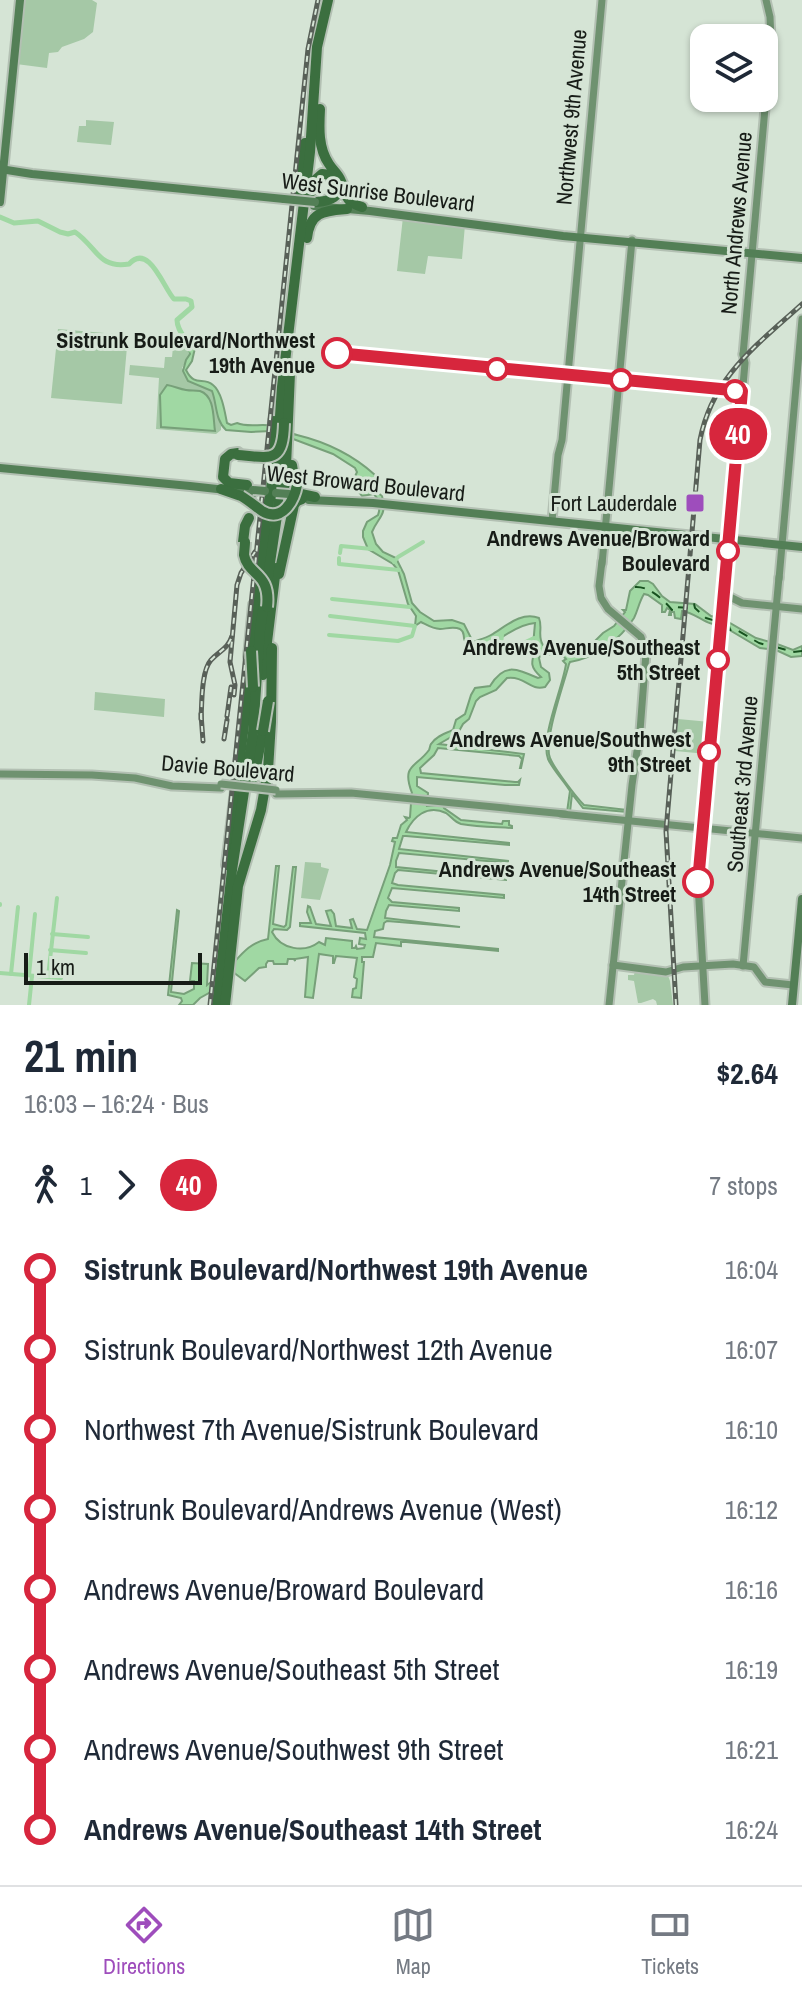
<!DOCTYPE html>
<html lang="en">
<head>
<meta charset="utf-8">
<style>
	body { margin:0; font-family:"Archivo Narrow",sans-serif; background:#f2f2f3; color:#1f2937; height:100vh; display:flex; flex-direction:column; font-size:30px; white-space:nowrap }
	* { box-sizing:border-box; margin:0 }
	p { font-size:26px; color:#747a83 }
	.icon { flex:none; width:44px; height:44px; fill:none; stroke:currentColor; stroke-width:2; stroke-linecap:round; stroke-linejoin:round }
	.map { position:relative; height:1005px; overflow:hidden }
	.details { display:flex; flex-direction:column; background:#fff; flex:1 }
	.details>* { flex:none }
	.badge { padding:0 16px; border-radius:26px; font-size:28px; line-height:52px }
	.tools { position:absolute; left:690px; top:24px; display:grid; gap:16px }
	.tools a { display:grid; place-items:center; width:88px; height:88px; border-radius:16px; background:#fff; box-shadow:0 2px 6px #0004; font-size:40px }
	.scale { position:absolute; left:24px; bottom:20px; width:178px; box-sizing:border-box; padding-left:8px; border:4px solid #171c17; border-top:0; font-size:22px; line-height:28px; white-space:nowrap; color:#171c17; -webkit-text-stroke:6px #d5e4d5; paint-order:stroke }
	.map>.badge { position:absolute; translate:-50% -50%; box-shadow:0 0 0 4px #fff }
	.legs { display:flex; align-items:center; gap:12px; height:88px; padding:0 24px; font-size:26px }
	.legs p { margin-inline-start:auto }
	.summary { display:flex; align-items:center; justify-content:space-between; height:136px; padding:0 24px }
	h1 { font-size:44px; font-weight:700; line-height:60px }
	ul { padding:0 24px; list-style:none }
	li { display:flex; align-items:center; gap:28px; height:80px; font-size:30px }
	li i { display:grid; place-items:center; width:12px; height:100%; margin:0 10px; background:currentColor }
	li i::after { content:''; width:20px; height:20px; margin:-10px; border:6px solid; border-radius:50%; background:#fff }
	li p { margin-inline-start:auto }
	li:first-child i { background:linear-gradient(#0000 50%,currentColor 0) }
	li:last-child i { background:linear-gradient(currentColor 50%,#0000 0) }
	.dock { display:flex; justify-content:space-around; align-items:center; height:112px; border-top:2px solid #e0e1e3; background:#fff; font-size:22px; color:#747a83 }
	.dock a { display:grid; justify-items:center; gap:4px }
	.dock .selected { color:#9e4dbc }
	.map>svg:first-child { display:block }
	.green { fill:#a5c8a6 }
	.water { fill:#a0d8a3; stroke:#77a079; stroke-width:2 }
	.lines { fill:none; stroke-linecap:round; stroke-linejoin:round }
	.canal { stroke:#a0d8a3; stroke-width:4 }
	.river { stroke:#a0d8a3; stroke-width:5 }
	.ferry { stroke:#17511f; stroke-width:2; stroke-dasharray:10 8; stroke-linecap:butt }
	.secondary-casing { stroke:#b3c0b3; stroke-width:11 }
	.primary-casing { stroke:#b3c0b3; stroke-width:12 }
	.motorway-casing { stroke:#b3c0b3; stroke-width:14 }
	.secondary { stroke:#6f9270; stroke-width:7 }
	.primary { stroke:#537f56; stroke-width:8 }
	.motorway { stroke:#3b6f3f; stroke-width:10 }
	.rail-casing { stroke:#586058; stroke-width:5 }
	.rail { stroke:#d5e4d5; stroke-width:2; stroke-dasharray:6; stroke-linecap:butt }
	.secondary-bridge-casing { stroke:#b3c0b3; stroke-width:11; stroke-linecap:butt }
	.primary-bridge-casing { stroke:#b3c0b3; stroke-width:12; stroke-linecap:butt }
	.motorway-bridge-casing { stroke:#b3c0b3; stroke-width:14; stroke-linecap:butt }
	.secondary-bridge { stroke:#6f9270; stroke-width:7 }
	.primary-bridge { stroke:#537f56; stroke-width:8 }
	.motorway-bridge { stroke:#3b6f3f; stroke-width:10 }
	.line-1-casing { stroke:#fff; stroke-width:18 }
	.line-1 { stroke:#d7263d; stroke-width:12 }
	.stop-1-dot { fill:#fff; stroke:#d7263d; stroke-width:4 }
	.poi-dot { fill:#9e4dbc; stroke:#d5e4d5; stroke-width:3 }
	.labels { text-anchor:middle; stroke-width:6; stroke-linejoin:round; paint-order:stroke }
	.street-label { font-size:22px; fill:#171c17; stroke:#d5e4d5 }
	.stop-label { font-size:22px; font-weight:bold; fill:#171c17; stroke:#d5e4d5; text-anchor:end }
	.poi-label { font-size:22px; fill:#171c17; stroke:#d5e4d5; text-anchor:end }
</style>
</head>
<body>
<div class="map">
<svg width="802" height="1005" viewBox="0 0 802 1005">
	<rect width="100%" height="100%" fill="#d5e4d5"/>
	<g class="green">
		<polygon points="23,0 92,0 97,3 93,32 84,39 62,47 58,52 49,53 47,68 16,64"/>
		<polygon points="86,120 114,122 111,145 77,142 79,126 86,126"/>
		<polygon points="403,217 465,225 462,259 428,256 425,274 397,271"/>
		<polygon points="58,329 128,335 122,404 51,398"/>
		<polygon points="168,340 188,342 190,354 182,368 196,385 206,387 212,391 221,425 221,430 216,434 156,429 159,378 129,375 130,365 164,368 165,357 172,357 173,347 168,344"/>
		<polygon points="95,692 165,699 164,717 94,710"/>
		<polygon points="678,719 710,722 707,754 675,751"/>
		<polygon points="305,862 321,863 321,867 329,869 320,900 301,898"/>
		<polygon points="635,971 667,973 670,981 673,1005 657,1005 656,1001 653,999 641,1003 638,1003 634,981 628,980 628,975 634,975"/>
	</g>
	<g class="water">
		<path d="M191,344l4,4 -3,13 -6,9c9,18 17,6 27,15 9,7 12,28 14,38l4,2 6,-2c12,5 24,0 37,3 8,2 15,7 23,9 29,7 56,20 78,40v5l-13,1 -3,4 3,5 11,-1 9,7c5,21 -3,19 -10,36l4,12 7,8 13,6 8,16 8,29 8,9 14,9 18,-1 12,4 9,18c5,-2 13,-4 18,-7 14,-8 30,-24 48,-17 4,10 -2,18 4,27h43l8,-3 9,-9 11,-7 11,-14 -2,-2h3l4,-19 10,-10h8l5,3 9,12 8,6 25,2 16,12 12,3 33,19 21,6 16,6 9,-4v10l-11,1 -15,-7 -16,-2 -39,-23c-15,1 -24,-12 -39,-14l-1,8 -6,-1 -1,-6h-3v3h-2l1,-5 -3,-2 -2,4h-3v-7l-14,-10 -4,-1c-5,8 -6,16 -10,24 -14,22 -39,40 -64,44l-1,2c-5,20 -26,77 -19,94 4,10 26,39 34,47l44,5 -1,2 -44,-4 -11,-14 -2,18h-3l3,-21c-6,-10 -17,-21 -22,-32 -8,-21 15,-72 18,-95l-3,-3 3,-2 -4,-4 -15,-1 -7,2 -1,2 2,9 8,6 1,7 -5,7c-16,4 -19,-11 -38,-9l-11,12 -16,7 -4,4 -7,18 -6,5 -5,9 -19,11 85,10 -3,14h-1l2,-9 -3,-3 -81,-8 -4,7 -14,13 1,5 94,9h3l2,-2 -1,5h-14l-88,-8v9l11,7 -1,13 16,-1 1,3 17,12 41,4 1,-3h6v4l3,1v2c-16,-1 -34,-1 -51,-4 -7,-2 -9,-7 -15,-11 -19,-9 -33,4 -40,19l103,11v2l-103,-9h-3l-4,13 109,12v2l-109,-10 -3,8v6l110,11v2l-108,-10 -3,3 -3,10 6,2 106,10v3l-112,-10 -4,10 4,4 67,6v3l-70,-6 -3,6 -1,7 75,9 -73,-6 -3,2 -1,6 -8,2 -1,6 124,12v2l-92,-9h-5v4l-25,-3 -3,14h-11v5h2l-3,36 -9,-1 1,-8 3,-1 1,-9 -3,-2 3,-19 -21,-2 -2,7h-1v-7l-14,-2 -6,44 -8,-1 3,-40 -13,2v2l-1,-2h-6l-1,5h-13l-1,-3h-5l-2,3v3l-7,1 -14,13 -12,-9 -17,17 -16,9 -7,7h-14l3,-4 -1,-3 -13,-3 9,-85 2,1 -8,81 13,2 10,-5v-8h-4l2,-18 16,1 -1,21c5,-4 11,-7 16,-11 15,-14 23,-31 45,-35l8,-73h3l-6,58 11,3 2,-2 7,-58h3l-6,60 -3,3 -13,-1 -2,3c9,18 33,21 47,10l6,3 1,-7 26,3v7h3l1,-2 1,3 7,-1 1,-3 -6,-1 1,-6 6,1 -1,-6 -65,-7v-3h11l-4,-11 1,-6 2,1 6,17 15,2 -5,-15 5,-1 3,4 2,12 16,2 -2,-8 3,-1 4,10 10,1 23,-65 5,-23 -3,-1 1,-3h4l4,-13 6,-5 -2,-3 4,1 1,-1 1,-14 -3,-1 4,-9c-11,-29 4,-25 17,-43 1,-2 1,-5 2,-6 5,-8 15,-11 22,-14l3,-10 9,-6 6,-19 4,-7 15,-2c14,-23 25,-18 48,-8l3,-1c-11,-10 -10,-14 -6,-27l-2,-4 2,-23c-14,1 -29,11 -40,19h-3c-8,8 -20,13 -27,-1 -3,-6 1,-8 -5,-12 -7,-3 -14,0 -20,0 -7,0 -13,-4 -19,-7l-6,4 1,-10 -8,-12 -10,-34 -5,-6 -25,-15 -5,-12v-6l4,-9 11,-7c3,-8 1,-15 -4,-21l-12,2 -10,-13 5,-11 -2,-4 -22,-14 -61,-23 -21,1 -25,-2c-11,-10 -9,-26 -14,-39l-24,-10 -5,-10 3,-11 4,-6 -1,-9z"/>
		<path d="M167,385c7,1 12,4 19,5 5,1 9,0 14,1 15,5 13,27 15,40l-54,-4 -1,-32z"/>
	</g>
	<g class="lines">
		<g class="canal">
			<polyline points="340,553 341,546 372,549"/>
			<polyline points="339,558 339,564 399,570"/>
			<polyline points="394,562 398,557 423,542"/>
			<polyline points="332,599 410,607"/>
			<polyline points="329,635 398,641 412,636 415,626 330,616"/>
			<polyline points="515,653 517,646 534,638"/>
			<polyline points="500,656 502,634"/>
			<polyline points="0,905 0,904"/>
			<polyline points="52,934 88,937"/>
			<polyline points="50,950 86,953"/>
			<polyline points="0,973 61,978"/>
			<polyline points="11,974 18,907"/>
			<polyline points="29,975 35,914"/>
			<polyline points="48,977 57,898"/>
			<polyline points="29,1005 32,976"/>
		</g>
		<path class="river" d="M0,217l14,6 24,-2 22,11 8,2 7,-2c22,15 23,37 54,32 20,-22 35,25 45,35h12l5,2 1,6 -15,13c0,12 11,19 14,30"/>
		<g class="ferry">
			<path d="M635,587c14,-1 28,12 37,23v-3h2l17,1 3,-4 1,4 11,10 13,4"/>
			<polyline points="725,624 729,626 730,630 735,629 759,643 770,646"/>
			<polyline points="776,647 793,652 802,651"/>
		</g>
		<g class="secondary-casing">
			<g id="secondary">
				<polyline points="743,355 771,41 770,17 766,0"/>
				<polyline points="552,521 558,455 562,440 602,0"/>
				<polyline points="602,561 599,586 601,598 608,609 641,637 646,653 640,731 632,785 609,1005"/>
				<polyline points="602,564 632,240"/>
				<polyline points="779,579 802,319"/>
				<polyline points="724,594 742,603 802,609"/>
				<polyline points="0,774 92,775 135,778 172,786 221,788"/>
				<polyline points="276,794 351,793 565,814"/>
				<polyline points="561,814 802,838"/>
				<polyline points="613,965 666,972 683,967 733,964 754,967 765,982 793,985"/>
				<polyline points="743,966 779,577"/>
				<polyline points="705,1005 698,884 745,363 743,354"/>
			</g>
		</g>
		<g class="primary-casing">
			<g id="primary">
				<polyline points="0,169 32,174 284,199"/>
				<polyline points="0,202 20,0"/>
				<polyline points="314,206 370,211 563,236 802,258"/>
				<polyline points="0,468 190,486 253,493"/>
				<polyline points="309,500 373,503 802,547"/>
				<polyline points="792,1005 802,899"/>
			</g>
		</g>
		<g class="motorway-casing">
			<g id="motorway">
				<path d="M320,109c-1,19 -2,39 9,55 3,5 9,10 11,15 8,16 2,21 22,28"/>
				<polyline points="299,191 305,143"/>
				<path d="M312,191l2,-10 8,-7 10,1 6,7c4,15 -8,19 -21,20"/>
				<path d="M307,238c3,-27 17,-27 40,-29"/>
				<polyline points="279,431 282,387 310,152 317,47 328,0"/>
				<polyline points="238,453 231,454 225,459 223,477 229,483 247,485"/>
				<polyline points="292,465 296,490 301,494 315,497"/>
				<polyline points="221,489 241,496"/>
				<polyline points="285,489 290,373"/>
				<polyline points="243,542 245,526 249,518"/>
				<polyline points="279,574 294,505 297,501 302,499"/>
				<polyline points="256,611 269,500 271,494 274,421"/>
				<polyline points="249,657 254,605"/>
				<polyline points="263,675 276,568"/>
				<polyline points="254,777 263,731"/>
				<polyline points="227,865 250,675"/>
				<polyline points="217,1005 232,870 253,733 260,630 278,509 279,447"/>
				<polyline points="225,1005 238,886 261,810 268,770 271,722 272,648"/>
			</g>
		</g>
		<use href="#secondary" class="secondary"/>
		<use href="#primary" class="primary"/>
		<use href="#motorway" class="motorway"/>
		<g class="rail-casing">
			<g id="rail">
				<polyline points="234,695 235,685 230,662 237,585 241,573 255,552"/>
				<polyline points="201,714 203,741"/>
				<polyline points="227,716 231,687"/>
				<path d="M201,719c1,-15 0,-48 10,-59 8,-9 17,-11 21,-24"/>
				<polyline points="224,739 227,720"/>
				<polyline points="210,1005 308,49 318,0"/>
				<path d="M676,1005l-10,-174 34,-391c12,-63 57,-95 102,-136"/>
			</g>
		</g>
		<use href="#rail" class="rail"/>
		<g class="secondary-bridge-casing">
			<polyline id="secondary-bridge" points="221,784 276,790"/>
		</g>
		<g class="primary-bridge-casing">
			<g id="primary-bridge">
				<polyline points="284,199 315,202"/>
				<polyline points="253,490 265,491"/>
				<polyline points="276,493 289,494"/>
			</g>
		</g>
		<g class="motorway-bridge-casing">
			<g id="motorway-bridge">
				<path d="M238,455c34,3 45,8 46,-32"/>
				<path d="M241,496c7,4 14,10 21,15 20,12 32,-10 35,-26"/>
				<path d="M245,542c0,3 -1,11 -1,13 4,21 27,17 23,52"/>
				<polyline points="251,651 253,687"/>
				<polyline points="263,731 268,701"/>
			</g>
		</g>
		<use href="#secondary-bridge" class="secondary-bridge"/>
		<use href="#primary-bridge" class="primary-bridge"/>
		<use href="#motorway-bridge" class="motorway-bridge"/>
	</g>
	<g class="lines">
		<g class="line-1-casing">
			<polyline id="line-1" points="337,353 742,391 698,882"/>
		</g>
		<use href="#line-1" class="line-1"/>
	</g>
	<g class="stop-1-dot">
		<circle cx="337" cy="353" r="14"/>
		<circle cx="497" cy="369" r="10"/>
		<circle cx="621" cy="380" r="10"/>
		<circle cx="735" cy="391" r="10"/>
		<circle cx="728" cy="551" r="10"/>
		<circle cx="718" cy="660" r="10"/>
		<circle cx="709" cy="752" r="10"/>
		<circle cx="698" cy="882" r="14"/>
	</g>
	<rect class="poi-dot" x="685" y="493" width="20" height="20" rx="4"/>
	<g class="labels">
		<g class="street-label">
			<text transform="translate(571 117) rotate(-85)" y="8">Northwest 9th Avenue</text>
			<text transform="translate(378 192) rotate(7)" y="8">West Sunrise Boulevard</text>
			<text transform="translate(736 223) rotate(-85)" y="8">North Andrews Avenue</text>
			<text transform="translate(366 483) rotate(6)" y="8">West Broward Boulevard</text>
			<text transform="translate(228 768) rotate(5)" y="8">Davie Boulevard</text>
			<text transform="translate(742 784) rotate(-85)" y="8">Southeast 3rd Avenue</text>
		</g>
		<g class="stop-label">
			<text x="315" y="348">Sistrunk Boulevard/Northwest<tspan x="315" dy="25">19th Avenue</tspan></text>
			<text x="710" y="546">Andrews Avenue/Broward<tspan x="710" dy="25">Boulevard</tspan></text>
			<text x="700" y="655">Andrews Avenue/Southeast<tspan x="700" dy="25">5th Street</tspan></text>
			<text x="691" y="747">Andrews Avenue/Southwest<tspan x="691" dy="25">9th Street</tspan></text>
			<text x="676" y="877">Andrews Avenue/Southeast<tspan x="676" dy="25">14th Street</tspan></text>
		</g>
		<g class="poi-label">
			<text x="677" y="511">Fort Lauderdale</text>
		</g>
	</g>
</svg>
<div class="tools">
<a><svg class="icon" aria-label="layers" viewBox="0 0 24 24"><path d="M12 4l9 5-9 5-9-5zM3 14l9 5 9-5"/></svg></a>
</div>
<div class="scale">1 km</div>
<b class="badge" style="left:738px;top:434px;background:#d7263d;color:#fff">40</b>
</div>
<section class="details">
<div class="summary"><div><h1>21 min</h1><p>16:03 – 16:24 · Bus</p></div><b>$2.64</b></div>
<div class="legs"><svg class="icon" aria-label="walk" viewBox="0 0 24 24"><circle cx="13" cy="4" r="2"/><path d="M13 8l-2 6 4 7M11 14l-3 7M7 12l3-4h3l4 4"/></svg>1<svg class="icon" aria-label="forward" viewBox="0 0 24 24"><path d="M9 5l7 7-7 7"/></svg><b class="badge" style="background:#d7263d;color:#fff">40</b><p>7 stops</p></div>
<ul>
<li><i style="color:#d7263d"></i><b>Sistrunk Boulevard/Northwest 19th Avenue</b><p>16:04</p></li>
<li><i style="color:#d7263d"></i><span>Sistrunk Boulevard/Northwest 12th Avenue</span><p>16:07</p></li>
<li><i style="color:#d7263d"></i><span>Northwest 7th Avenue/Sistrunk Boulevard</span><p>16:10</p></li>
<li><i style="color:#d7263d"></i><span>Sistrunk Boulevard/Andrews Avenue (West)</span><p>16:12</p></li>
<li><i style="color:#d7263d"></i><span>Andrews Avenue/Broward Boulevard</span><p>16:16</p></li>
<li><i style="color:#d7263d"></i><span>Andrews Avenue/Southeast 5th Street</span><p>16:19</p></li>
<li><i style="color:#d7263d"></i><span>Andrews Avenue/Southwest 9th Street</span><p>16:21</p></li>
<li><i style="color:#d7263d"></i><b>Andrews Avenue/Southeast 14th Street</b><p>16:24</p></li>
</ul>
</section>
<nav class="dock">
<a class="selected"><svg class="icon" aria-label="directions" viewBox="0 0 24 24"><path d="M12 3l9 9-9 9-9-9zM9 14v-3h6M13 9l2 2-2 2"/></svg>Directions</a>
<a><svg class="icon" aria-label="map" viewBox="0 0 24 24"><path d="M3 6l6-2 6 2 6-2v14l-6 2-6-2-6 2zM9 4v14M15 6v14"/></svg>Map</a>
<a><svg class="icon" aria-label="tickets" viewBox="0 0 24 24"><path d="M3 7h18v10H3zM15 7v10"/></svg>Tickets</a>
</nav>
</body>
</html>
